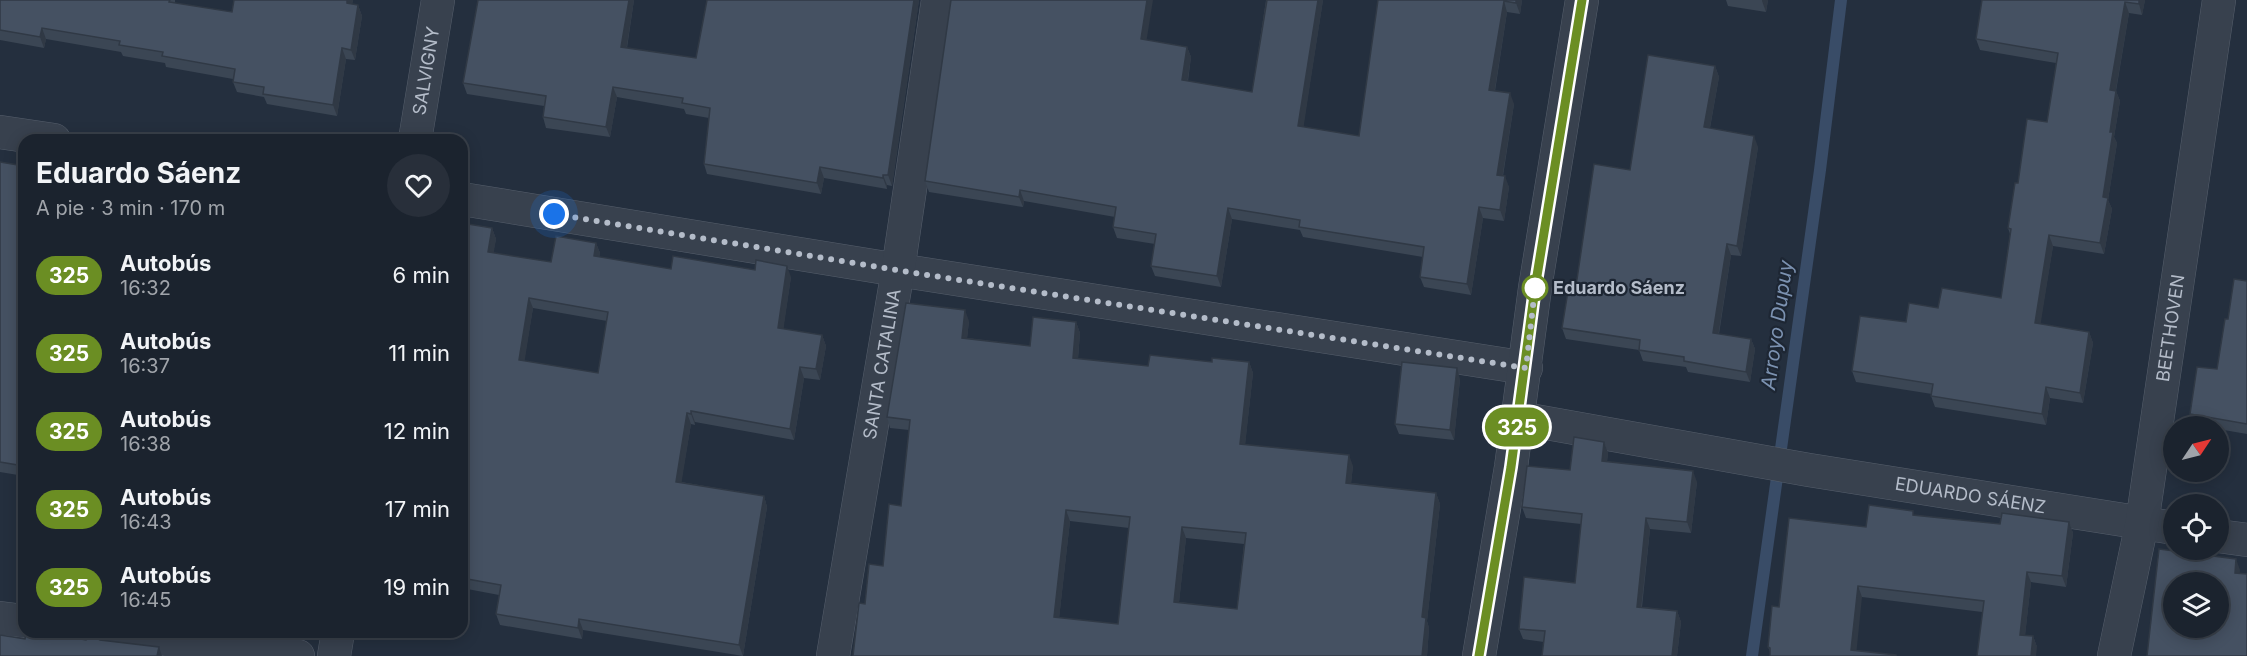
<!DOCTYPE html>
<html lang="es">
<head>
<meta charset="utf-8">
<style>
	body { margin:0; font-family:Inter,sans-serif; background:#282f3a; color:#f1f3f6; height:100vh; display:flex; flex-direction:column; font-size:22px; white-space:nowrap }
	* { box-sizing:border-box; margin:0 }
	p { font-size:20px; color:#a0a4aa }
	.icon { flex:none; width:33px; height:33px; fill:none; stroke:currentColor; stroke-width:2; stroke-linecap:round; stroke-linejoin:round }
	.map { position:relative; flex:1; overflow:hidden }
	.details { position:absolute; left:18px; top:134px; width:450px; height:504px; display:flex; flex-direction:column; background:#1b232e; border-radius:18px; box-shadow:0 3px 15px #0003,0 0 0 2px #39404a }
	.details>* { flex:none }
	.badge { padding:0 12px; border-radius:20px; font-size:21px; line-height:39px }
	.needle { width:39px; rotate:55deg }
	.fabs { position:absolute; left:2163px; top:416px; display:grid; gap:12px }
	.fabs a { display:grid; place-items:center; width:66px; height:66px; border-radius:50%; background:#1b232e; box-shadow:0 3px 15px #0003,0 0 0 2px #39404a; font-size:30px }
	.you { position:absolute; width:30px; height:30px; margin:-15px; border:4px solid #fff; border-radius:50%; background:#1a73e8; box-shadow:0 0 0 9px #1a73e833 }
	.map>.badge { position:absolute; translate:-50% -50%; box-shadow:0 0 0 3px #fff }
	.round { display:grid; place-items:center; flex:none; width:63px; height:63px; border-radius:32px; background:#282f3a }
	.headline { display:flex; align-items:center; justify-content:space-between; height:102px; padding:0 18px }
	h1 { font-size:28px; font-weight:700; line-height:45px }
	ul { padding:0; list-style:none }
	li { display:flex; align-items:center; gap:18px; height:78px; padding:0 18px }
	li div { flex:1 }
	li b { display:block; font-size:22px }
	li em { font-style:normal }
	li .badge { min-width:66px; font-weight:700; text-align:center }
	.map>svg:first-child { display:block }
	.lines { fill:none; stroke-linecap:round; stroke-linejoin:round }
	.stream { stroke:#394c67; stroke-width:12 }
	.minor-casing { stroke:#565f6c; stroke-width:34 }
	.minor { stroke:#38414e; stroke-width:33 }
	.wall { fill:#3b4654; fill-rule:evenodd }
	.shaded-wall { fill:#303945 }
	.building { fill:#455162; stroke:#303945; stroke-width:1.5; fill-rule:evenodd }
	.line-casing { stroke:#fff; stroke-width:14 }
	.line { stroke:#6b8e23; stroke-width:9 }
	.walk { stroke:#b4bcc9; stroke-width:6; stroke-dasharray:0 10.8 }
	.stop-dot { fill:#fff; stroke:#6b8e23; stroke-width:3 }
	.labels { text-anchor:middle; stroke-width:4.5; stroke-linejoin:round; paint-order:stroke }
	.street-label { font-size:18px; fill:#b4bcc9; stroke:#1d2633 }
	.stop-label { font-size:18px; font-weight:bold; fill:#b4bcc9; stroke:#1d2633; text-anchor:start }
	.water-label { font-size:20px; font-style:italic; fill:#7c92b1; stroke:#1d2633 }
</style>
</head>
<body>
<div class="map">
<svg width="2247" height="656" viewBox="0 0 2247 656">
	<rect width="100%" height="100%" fill="#242f3e"/>
	<g class="lines">
		<polyline class="stream" points="1752,656 1820,170 1841,0"/>
		<g class="minor-casing">
			<g id="minor">
				<polyline points="0,132 54,140"/>
				<path id="s1" d="M415,140l23,-140"/>
				<polyline points="462,199 898,270 1526,368"/>
				<path id="s2" d="M1518,418l291,52 365,58"/>
				<polyline points="2218,536 2247,540"/>
				<polyline points="0,618 24,621"/>
				<polyline points="106,632 298,656"/>
				<polyline points="334,656 338,632"/>
				<path id="s3" d="M833,656l65,-386 40,-270"/>
				<polyline points="1479,656 1511,467 1535,288 1582,0"/>
				<path id="s4" d="M2114,656l28,-133 77,-523"/>
			</g>
		</g>
		<use href="#minor" class="minor"/>
	</g>
	<g class="wall">
		<polygon points="0,0 175,0 175,3 232,12 234,0 353,0 352,4 358,5 362,16 355,60 346,59 337,116 267,104 264,97 237,92 233,82 233,79 166,67 165,63 123,56 121,52 46,39 44,48 0,40"/>
		<polygon points="478,0 634,0 627,48 696,58 707,0 919,0 892,186 887,185 887,189 824,178 821,194 707,174 704,164 709,118 686,114 684,109 617,97 610,137 546,128 543,117 544,106 467,94 463,83"/>
		<polygon points="1266,0 1323,0 1303,127 1359,136 1378,0 1522,0 1520,14 1507,12 1495,91 1514,104 1503,176 1509,187 1504,221 1483,218 1471,295 1424,287 1420,277 1423,257 1303,237 1300,230 1232,219 1221,287 1155,276 1151,266 1155,244 1117,238 1113,227 1115,217 1024,201 1023,207 929,192 925,181 1146,40 1187,47 1191,57 1188,81 1252,92"/>
		<polygon points="1726,0 1768,0 1766,12 1728,6"/>
		<polygon points="1982,0 2145,0 2142,15 2129,13 2116,91 2120,101 2114,137 2117,143 2108,200 2112,209 2104,254 2053,246 2040,324 2089,332 2093,343 2083,403 2050,398 2046,425 1935,407 1931,396 1932,394 1856,382 1852,371 1906,322 1938,308 2001,298 2010,234 2008,228 2018,183 2047,122 2056,63 1980,50 1976,39"/>
		<polygon points="1715,66 1719,77 1710,128 1758,147 1741,256 1731,255 1719,334 1751,339 1755,349 1750,382 1688,372 1686,367 1643,361 1639,350 1566,339 1562,328 1630,170"/>
		<polygon points="0,162 24,166 24,476 0,472"/>
		<path d="M462,223l30,5 4,11 -3,14 58,9 45,-19 4,10 -1,4 72,12 120,8 -8,52 39,6 4,11 -6,34 -16,-2 -10,62 -99,-18v3l-4,-1 -10,58 83,14 3,11 -24,149 -160,-26 -1,9 -82,-14 -4,-11 3,-19 -37,-7zM533,308l74,13 -9,52 -74,-12z"/>
		<polygon points="2247,281 2247,434 2218,429 2218,426 2194,425 2190,414 2217,369 2228,319"/>
		<path d="M969,321l-2,17 63,8 46,-24 4,11 -2,26 70,7 64,-4h37l4,11 -8,71 108,22 -2,17 85,10 4,11 -13,117 2,7 -2,28h-574l12,-52 18,-38 18,-60 8,-76 -19,-2 -3,-11zM1070,521l59,7 -11,96 -59,-6zM1186,538l58,6 -7,65 -58,-7z"/>
		<polygon points="1460,379 1454,440 1399,434 1395,424"/>
		<polygon points="1604,442 1608,453 1607,461 1697,482 1691,533 1650,529 1642,607 1677,611 1681,622 1677,656 1542,656 1544,642 1523,639 1519,629 1575,583 1581,524 1526,518 1522,507 1570,470"/>
		<polygon points="1915,515 2000,524 2069,522 2073,533 2066,587 2031,582 2025,635 2033,636 2037,647 1982,612 1862,597 1770,652 1768,647 1779,607 1866,527"/>
	</g>
	<g class="shaded-wall">
		<polygon points="347,0 353,0 350,14 347,3"/>
		<polygon points="629,0 634,0 625,58 621,47"/>
		<polygon points="914,0 919,0 892,186 888,175"/>
		<polygon points="1147,0 1153,0 1145,50 1141,39"/>
		<polygon points="1318,0 1323,0 1302,137 1298,126"/>
		<polygon points="1516,0 1522,0 1520,14 1516,3"/>
		<polygon points="1762,0 1768,0 1766,12 1762,1"/>
		<polygon points="2139,0 2145,0 2142,15 2139,4"/>
		<polygon points="1504,1 1507,12 1493,101 1489,90"/>
		<polygon points="2125,2 2129,13 2114,101 2110,90"/>
		<polygon points="358,5 362,16 355,60 351,50"/>
		<polygon points="42,28 46,39 44,48 40,37"/>
		<polygon points="1187,47 1191,57 1186,91 1182,80"/>
		<polygon points="342,48 346,59 337,116 333,105"/>
		<polygon points="1715,66 1719,77 1708,138 1704,127"/>
		<polygon points="613,87 617,97 610,137 606,127"/>
		<polygon points="2116,91 2120,101 2114,137 2117,143 2108,200 2112,209 2104,254 2100,243 2103,197 2110,132"/>
		<polygon points="1510,93 1514,104 1501,185 1497,175"/>
		<polygon points="1754,136 1758,147 1741,256 1737,246"/>
		<polygon points="820,167 824,178 821,194 817,183"/>
		<polygon points="883,175 887,185 887,189 883,178"/>
		<polygon points="1505,176 1509,187 1504,221 1500,210"/>
		<polygon points="1020,190 1024,201 1023,207 1019,197"/>
		<polygon points="1479,207 1483,218 1471,295 1467,284"/>
		<polygon points="1228,208 1232,219 1221,287 1217,276"/>
		<polygon points="492,228 496,239 492,263 488,252"/>
		<polygon points="2049,235 2053,246 2039,334 2035,323"/>
		<polygon points="596,243 600,253 598,266 594,256"/>
		<polygon points="1727,244 1731,255 1717,343 1713,333"/>
		<polygon points="787,266 791,277 782,339 778,328"/>
		<polygon points="529,298 533,308 523,371 519,360"/>
		<polygon points="965,310 969,321 966,348 962,338"/>
		<polygon points="1076,322 1080,333 1077,369 1073,358"/>
		<polygon points="2089,332 2093,343 2083,403 2080,393"/>
		<polygon points="822,335 826,346 820,380 816,369"/>
		<polygon points="1751,339 1755,349 1750,382 1746,372"/>
		<polygon points="1249,362 1253,373 1244,455 1240,444"/>
		<polygon points="800,367 804,378 794,440 790,429"/>
		<polygon points="1457,368 1460,379 1454,440 1450,430"/>
		<polygon points="2046,387 2050,398 2046,425 2042,414"/>
		<polygon points="691,411 695,422 695,425 691,414"/>
		<polygon points="687,413 691,424 680,492 676,482"/>
		<polygon points="1604,442 1608,453 1606,471 1602,461"/>
		<polygon points="1349,455 1353,466 1350,493 1346,483"/>
		<polygon points="1693,471 1697,482 1691,533 1687,522"/>
		<polygon points="1436,493 1440,504 1427,621 1429,628 1427,656 1422,656 1422,617"/>
		<polygon points="764,496 767,507 743,656 739,645"/>
		<polygon points="1066,510 1070,521 1058,628 1054,617"/>
		<polygon points="1646,518 1650,529 1640,618 1637,607"/>
		<polygon points="2069,522 2073,533 2066,587 2062,576"/>
		<polygon points="1182,527 1186,538 1178,612 1174,602"/>
		<polygon points="2236,559 2240,570 2239,584 2235,573"/>
		<polygon points="2027,572 2031,582 2024,645 2020,635"/>
		<polygon points="1858,586 1862,597 1856,656 1851,650"/>
		<polygon points="1677,611 1681,622 1677,656 1672,656"/>
		<polygon points="579,619 583,630 582,639 578,628"/>
		<polygon points="2033,636 2037,647 2036,656 2031,656"/>
		<polygon points="159,647 162,656 157,656"/>
	</g>
	<g class="building">
		<polygon points="0,0 170,0 169,2 232,12 234,0 347,0 347,3 358,5 351,50 342,48 333,105 263,94 264,87 233,82 235,69 162,56 163,52 119,45 120,41 42,28 40,37 0,30"/>
		<polygon points="478,0 629,0 621,47 696,58 707,0 914,0 888,175 883,175 883,178 820,167 817,183 704,164 710,108 682,103 683,98 613,87 606,127 543,117 546,96 463,83"/>
		<polygon points="951,0 1147,0 1141,39 1187,47 1182,80 1252,92 1267,0 1318,0 1298,126 1359,136 1378,0 1516,0 1516,3 1504,1 1489,90 1510,93 1497,175 1505,176 1500,210 1479,207 1467,284 1420,277 1424,247 1299,227 1300,220 1228,208 1217,276 1151,266 1156,234 1113,227 1116,207 1020,190 1019,197 925,181"/>
		<polygon points="1982,0 2139,0 2139,4 2125,2 2110,90 2116,91 2110,132 2113,132 2103,197 2108,198 2100,243 2049,235 2035,323 2089,332 2080,393 2046,387 2042,414 1931,396 1933,384 1852,371 1860,316 1906,322 1909,303 1938,308 1942,288 2001,298 2011,229 2008,228 2015,183 2018,183 2027,119 2047,122 2058,53 1976,39"/>
		<polygon points="1648,55 1715,66 1704,127 1754,136 1737,246 1727,244 1713,333 1751,339 1746,372 1684,361 1684,357 1639,350 1640,340 1562,328 1569,285 1576,286 1594,164 1630,170"/>
		<polygon points="0,162 24,166 24,466 0,462"/>
		<path d="M462,223l30,5 -4,24 63,10 5,-26 40,7 -2,13 77,13 2,-13 82,14 1,-10 31,6 -9,62 44,7 -6,34 -16,-2 -10,62 -99,-18v3l-4,-1 -11,69 88,14 -25,149 -160,-26 -1,9 -82,-14 5,-29 -39,-7zM529,298l79,14 -10,61 -79,-13z"/>
		<polygon points="2234,279 2247,281 2247,424 2190,414 2197,367 2217,369 2225,319 2228,319"/>
		<path d="M906,303l59,7 -3,28 68,8 3,-29 43,5 -3,36 75,8 2,-11 62,7v-4l37,4 -9,82 109,11 -3,28 90,10 -14,124 4,1 -4,38h-569l6,-53 6,1 4,-40 14,2 6,-62 12,2 9,-86 -23,-3zM1066,510l64,7 -12,107 -64,-7zM1182,527l64,6 -9,76 -63,-7z"/>
		<polygon points="1402,362 1457,368 1450,430 1395,424"/>
		<polygon points="1574,437 1604,442 1602,461 1693,471 1687,522 1646,518 1637,607 1677,611 1672,656 1542,656 1545,631 1519,629 1524,577 1575,583 1582,514 1522,507 1527,466 1570,470"/>
		<polygon points="1869,505 1913,511 1913,515 2000,524 2002,513 2069,522 2062,576 2027,572 2020,635 2033,636 2031,656 1977,656 1984,601 1858,586 1851,650 1896,655 1896,656 1770,656 1770,648 1768,647 1772,606 1779,607 1789,518 1866,527"/>
		<path d="M2159,549l77,10 -1,14 12,1v82h-100zM2174,582h44v45h-44z"/>
		<polygon points="26,632 39,632 86,640 88,633 100,640 159,647 157,656 0,656 0,635 25,639"/>
	</g>
	<g class="lines">
		<g class="line-casing">
			<polyline id="line" points="1479,656 1511,467 1535,288 1582,0"/>
		</g>
		<use href="#line" class="line"/>
		<polyline class="walk" points="554,214 921,274 1526,368 1535,288"/>
	</g>
	<circle class="stop-dot" cx="1535" cy="288" r="12"/>
	<g class="labels">
		<g class="street-label">
			<text dy="6" stroke="none"><textPath href="#s1" startOffset="70">SALVIGNY</textPath></text>
			<text dy="6" stroke="none"><textPath href="#s4" startOffset="333">BEETHOVEN</textPath></text>
			<text dy="6" stroke="none"><textPath href="#s3" startOffset="296">SANTA CATALINA</textPath></text>
			<text dy="6" stroke="none"><textPath href="#s2" startOffset="459">EDUARDO SÁENZ</textPath></text>
		</g>
		<g class="stop-label">
			<text x="1553" y="294">Eduardo Sáenz</text>
		</g>
		<g class="water-label">
			<text transform="translate(1777 325) rotate(-82)" y="7">Arroyo Dupuy</text>
		</g>
	</g>
</svg>
<div class="fabs">
<a><svg class="needle" viewBox="-14 -14 28 28"><path d="M0-13l5 13h-10z" fill="#e53935"/><path d="M0 13l5-13h-10z" fill="#a0a4aa"/></svg></a>
<a><svg class="icon" aria-label="locate" viewBox="0 0 24 24"><circle cx="12" cy="12" r="6"/><path d="M12 2v4M12 18v4M2 12h4M18 12h4"/></svg></a>
<a><svg class="icon" aria-label="layers" viewBox="0 0 24 24"><path d="M12 4l9 5-9 5-9-5zM3 14l9 5 9-5"/></svg></a>
</div>
<div class="you" style="left:554px;top:214px"></div>
<b class="badge" style="left:1517px;top:427px;background:#6b8e23;color:#fff">325</b>
<section class="details">
<div class="headline"><div><h1>Eduardo Sáenz</h1><p>A pie · 3 min · 170 m</p></div><a class="round"><svg class="icon" aria-label="heart" viewBox="0 0 24 24"><path d="M12 20l-8-8c-3-5 5-10 8-4 3-6 11-1 8 4z"/></svg></a></div>
<ul>
<li><span class="badge" style="background:#6b8e23;color:#fff">325</span><div><b>Autobús</b><p>16:32</p></div><em>6 min</em></li>
<li><span class="badge" style="background:#6b8e23;color:#fff">325</span><div><b>Autobús</b><p>16:37</p></div><em>11 min</em></li>
<li><span class="badge" style="background:#6b8e23;color:#fff">325</span><div><b>Autobús</b><p>16:38</p></div><em>12 min</em></li>
<li><span class="badge" style="background:#6b8e23;color:#fff">325</span><div><b>Autobús</b><p>16:43</p></div><em>17 min</em></li>
<li><span class="badge" style="background:#6b8e23;color:#fff">325</span><div><b>Autobús</b><p>16:45</p></div><em>19 min</em></li>
</ul>
</section>
</div>
</body>
</html>
